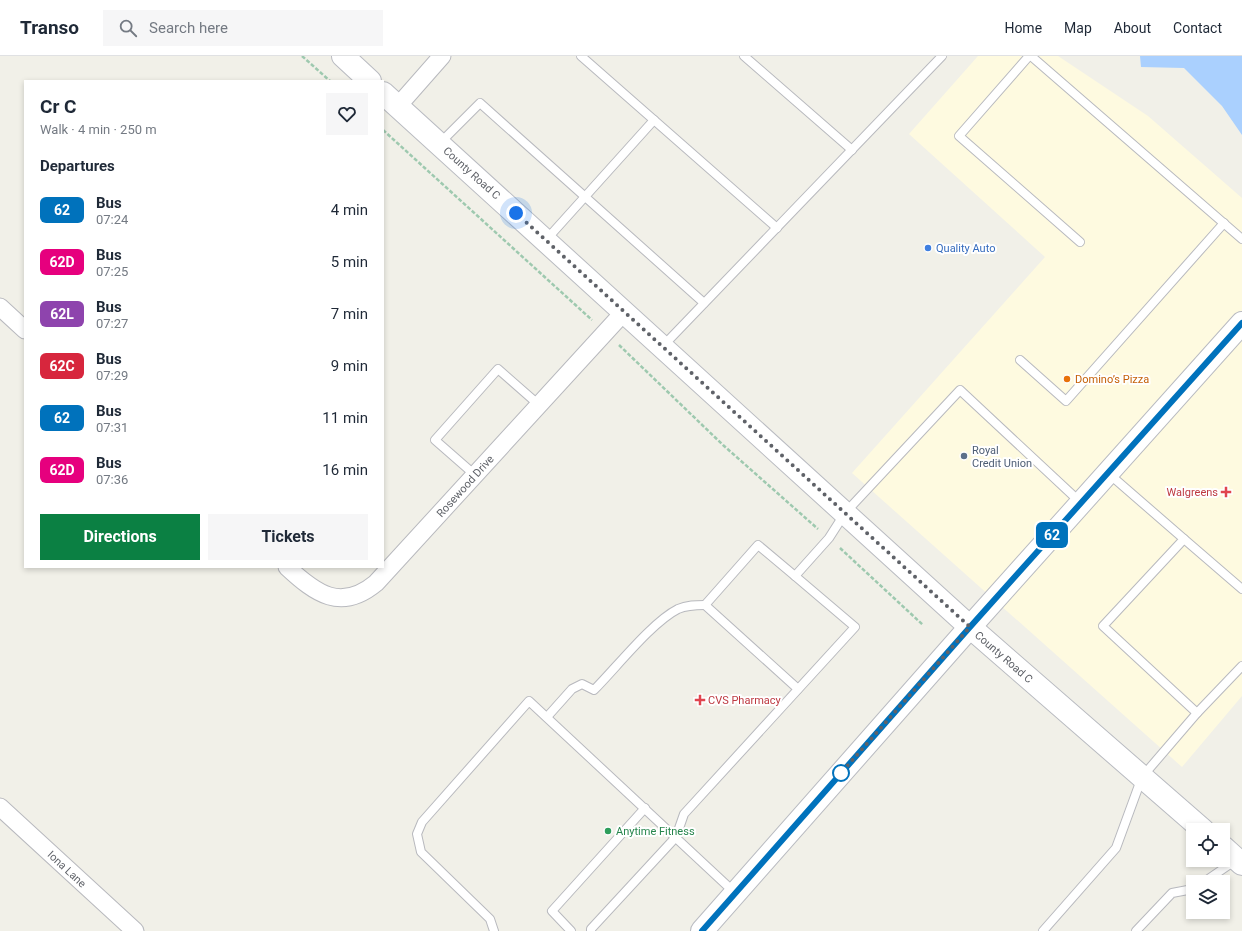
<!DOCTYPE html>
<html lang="en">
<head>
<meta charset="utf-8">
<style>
	body { margin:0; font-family:Roboto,sans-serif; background:#f6f6f7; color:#1f2937; height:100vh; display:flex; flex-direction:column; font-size:15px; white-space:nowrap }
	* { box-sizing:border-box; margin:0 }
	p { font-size:13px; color:#747a83 }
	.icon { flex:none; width:22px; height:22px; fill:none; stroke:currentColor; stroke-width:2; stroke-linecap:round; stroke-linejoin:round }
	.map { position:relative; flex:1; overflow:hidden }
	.panel { position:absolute; left:24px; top:24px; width:360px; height:488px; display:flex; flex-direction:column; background:#fff; border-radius:0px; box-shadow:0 2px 6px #0003 }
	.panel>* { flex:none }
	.badge { padding:0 8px; border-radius:6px; font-size:14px; line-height:26px }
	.fabs { position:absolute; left:1186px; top:767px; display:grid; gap:8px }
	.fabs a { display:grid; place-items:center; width:44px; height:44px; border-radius:0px; background:#fff; box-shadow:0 2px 6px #0003; font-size:20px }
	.you { position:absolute; width:20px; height:20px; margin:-10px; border:3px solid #fff; border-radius:50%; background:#1a73e8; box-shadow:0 0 0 6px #1a73e833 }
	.map>.badge { position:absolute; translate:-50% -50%; box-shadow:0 0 0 2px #fff }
	h2 { padding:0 16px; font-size:15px; line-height:36px }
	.round { display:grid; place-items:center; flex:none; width:42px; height:42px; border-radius:0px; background:#f6f6f7 }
	.head { display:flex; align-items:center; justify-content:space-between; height:68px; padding:0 16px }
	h1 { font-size:19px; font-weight:700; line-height:30px }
	.cta { display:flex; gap:8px; margin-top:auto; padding:8px 16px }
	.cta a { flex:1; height:46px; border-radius:0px; background:#0b8043; color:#fff; font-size:16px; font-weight:700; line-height:46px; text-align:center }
	.cta a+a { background:#f6f6f7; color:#1f2937 }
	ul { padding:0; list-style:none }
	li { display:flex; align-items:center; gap:12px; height:52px; padding:0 16px }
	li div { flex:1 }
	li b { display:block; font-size:15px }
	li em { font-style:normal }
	li .badge { min-width:44px; font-weight:700; text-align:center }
	header { display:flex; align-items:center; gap:24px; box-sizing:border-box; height:56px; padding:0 20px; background:#fff; border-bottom:1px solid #e0e1e3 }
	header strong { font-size:19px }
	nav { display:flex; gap:22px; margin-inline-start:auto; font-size:14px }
	.search { width:280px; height:36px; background:#f6f6f7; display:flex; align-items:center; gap:10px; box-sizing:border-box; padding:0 14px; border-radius:0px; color:#747a83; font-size:15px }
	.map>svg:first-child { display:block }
	.commercial { fill:#fefae0 }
	.water { fill:#aad0fe }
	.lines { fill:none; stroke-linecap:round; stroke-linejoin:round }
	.lane-casing { stroke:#b8b9be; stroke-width:10 }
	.street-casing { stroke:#b8b9be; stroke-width:19 }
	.secondary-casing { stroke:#b9bbc1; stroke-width:24 }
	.path { stroke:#9ec9af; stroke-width:2.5; stroke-dasharray:4 2; stroke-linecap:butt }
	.lane { stroke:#fff; stroke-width:8 }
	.street { stroke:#fff; stroke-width:17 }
	.secondary { stroke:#fff; stroke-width:22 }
	.line-casing { stroke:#fff; stroke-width:9 }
	.line { stroke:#0072bc; stroke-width:6 }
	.walk { stroke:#5f6268; stroke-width:4; stroke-dasharray:0 7.2 }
	.shop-dot { fill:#3f7fe0; stroke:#fff; stroke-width:1.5 }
	.food-dot { fill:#e8710a; stroke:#fff; stroke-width:1.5 }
	.service-dot { fill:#5c6f8a; stroke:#fff; stroke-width:1.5 }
	.health-dot { fill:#e0444e; stroke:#fff; stroke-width:1.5 }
	.stop-dot { fill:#fff; stroke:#0072bc; stroke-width:2 }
	.leisure-dot { fill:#2e9e5b; stroke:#fff; stroke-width:1.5 }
	.labels { text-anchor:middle; stroke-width:4; stroke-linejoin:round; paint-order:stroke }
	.street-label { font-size:11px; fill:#5f6268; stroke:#fff }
	.shop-label { font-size:11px; fill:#366cbe; stroke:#fff; text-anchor:start }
	.food-label { font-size:11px; fill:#c56008; stroke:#fff; text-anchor:start }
	.service-label { font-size:11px; fill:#4e5e75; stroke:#fff; text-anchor:start }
	.health-label { font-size:11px; fill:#be3a42; stroke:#fff; text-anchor:end }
	.leisure-label { font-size:11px; fill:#27864d; stroke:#fff; text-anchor:start }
</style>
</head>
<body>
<header>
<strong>Transo</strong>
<div class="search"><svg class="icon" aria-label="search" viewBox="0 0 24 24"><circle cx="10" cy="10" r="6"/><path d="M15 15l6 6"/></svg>Search here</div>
<nav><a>Home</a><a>Map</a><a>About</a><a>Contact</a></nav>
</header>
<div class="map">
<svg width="1242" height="875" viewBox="0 0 1242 875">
	<rect width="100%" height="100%" fill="#f1f0e8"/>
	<polygon class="commercial" points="978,0 1058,0 1148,60 1242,142 1242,640 1182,711 852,417 1045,201 909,78"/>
	<polygon class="water" points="1140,0 1242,0 1242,79 1222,50 1184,12 1141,11"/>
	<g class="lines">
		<g class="lane-casing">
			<g id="lane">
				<polyline points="581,0 777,172"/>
				<polyline points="744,0 852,94"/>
				<polyline points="1029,0 959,80 1080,186"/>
				<polyline points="1031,0 1242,183"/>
				<polyline points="440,87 480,47 704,247"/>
				<polyline points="546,184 654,64"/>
				<polyline points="663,290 942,0"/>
				<polyline points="1020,304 1066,345 1224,167"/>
				<polyline points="1108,417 1184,483 1103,570 1197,657 1242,610"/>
				<polyline points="475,419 435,384 498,313 539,349"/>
				<polyline points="1184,483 1242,533"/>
				<polyline points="795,520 758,489 705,549 798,633"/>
				<path d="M547,661l25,-28 10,-5 12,6c22,-22 58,-68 84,-81 9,-4 18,-4 27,-4"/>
				<polyline points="1204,826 1236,804"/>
				<polyline points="494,875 490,863 421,796 417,778 422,766 529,645 734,836"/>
				<polyline points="571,875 552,855 645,752"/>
				<polyline points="591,875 591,873 676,781 684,758 855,571 795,520 829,482 845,457 960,334 1080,446"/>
				<polyline points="1043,875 1116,792 1142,721 1197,657"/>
				<polyline points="1136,875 1172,837 1193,833"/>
			</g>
		</g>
		<g class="street-casing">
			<g id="street">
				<polyline points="398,50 442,0"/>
				<polyline points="0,251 25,274"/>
				<path d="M287,511c29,27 54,45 89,16l248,-271"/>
				<polyline points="0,751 135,875"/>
			</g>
		</g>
		<g class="secondary-casing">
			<g id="secondary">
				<polyline points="343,0 370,25"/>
				<polyline points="383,37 970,571 1203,774"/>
				<polyline points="1223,791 1242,808"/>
				<polyline points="702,875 970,571 1242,267"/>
			</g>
		</g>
		<g class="path">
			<polyline points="302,0 330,25"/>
			<polyline points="383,74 592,264"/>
			<polyline points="619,289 723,389 818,473"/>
			<polyline points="840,492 923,569"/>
		</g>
		<use href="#lane" class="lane"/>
		<use href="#street" class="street"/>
		<use href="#secondary" class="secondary"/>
	</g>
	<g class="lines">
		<g class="line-casing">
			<polyline id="line" points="702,875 970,571 1242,267"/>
		</g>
		<use href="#line" class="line"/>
		<polyline class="walk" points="516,157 970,571 841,717"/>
	</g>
	<circle class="shop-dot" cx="928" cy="192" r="4"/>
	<circle class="food-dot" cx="1067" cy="323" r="4"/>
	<circle class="service-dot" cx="964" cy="400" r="4"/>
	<g class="health-dot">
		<path d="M1224 430h4v4h4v4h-4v4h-4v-4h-4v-4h4z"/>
		<path d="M698 638h4v4h4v4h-4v4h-4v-4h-4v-4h4z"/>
	</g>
	<circle class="stop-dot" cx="841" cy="717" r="8"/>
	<circle class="leisure-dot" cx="608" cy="775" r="4"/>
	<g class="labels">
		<g class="street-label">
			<text transform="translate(472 117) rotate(42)" y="4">County Road C</text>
			<text transform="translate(465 430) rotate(-48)" y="4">Rosewood Drive</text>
			<text transform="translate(1004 601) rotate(41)" y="4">County Road C</text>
			<text transform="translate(67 813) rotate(43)" y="4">Iona Lane</text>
		</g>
		<g class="shop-label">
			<text x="936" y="196">Quality Auto</text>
		</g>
		<g class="food-label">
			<text x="1075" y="327">Domino’s Pizza</text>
		</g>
		<g class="service-label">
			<text x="972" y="398">Royal<tspan x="972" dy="13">Credit Union</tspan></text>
		</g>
		<g class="health-label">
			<text x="1218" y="440">Walgreens</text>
			<text x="708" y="648" text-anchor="start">CVS Pharmacy</text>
		</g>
		<g class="leisure-label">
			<text x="616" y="779">Anytime Fitness</text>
		</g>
	</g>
</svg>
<div class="fabs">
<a><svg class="icon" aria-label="locate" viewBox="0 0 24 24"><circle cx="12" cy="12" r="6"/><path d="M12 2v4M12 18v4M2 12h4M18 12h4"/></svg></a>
<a><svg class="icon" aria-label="layers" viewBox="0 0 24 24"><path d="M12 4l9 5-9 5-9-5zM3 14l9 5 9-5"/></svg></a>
</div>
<div class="you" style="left:516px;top:157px"></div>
<b class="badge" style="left:1052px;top:479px;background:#0072bc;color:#fff">62</b>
<section class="panel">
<div class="head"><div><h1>Cr C</h1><p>Walk · 4 min · 250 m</p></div><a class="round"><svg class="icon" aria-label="heart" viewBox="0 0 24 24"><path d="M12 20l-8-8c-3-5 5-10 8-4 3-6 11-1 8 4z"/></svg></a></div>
<h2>Departures</h2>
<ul>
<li><span class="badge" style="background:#0072bc;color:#fff">62</span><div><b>Bus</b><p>07:24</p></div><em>4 min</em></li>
<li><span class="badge" style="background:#e6007e;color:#fff">62D</span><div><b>Bus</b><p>07:25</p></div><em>5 min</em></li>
<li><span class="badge" style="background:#8e44ad;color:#fff">62L</span><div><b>Bus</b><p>07:27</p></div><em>7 min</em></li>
<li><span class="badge" style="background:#d7263d;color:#fff">62C</span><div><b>Bus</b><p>07:29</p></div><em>9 min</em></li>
<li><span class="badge" style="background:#0072bc;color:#fff">62</span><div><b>Bus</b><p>07:31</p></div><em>11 min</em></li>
<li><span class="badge" style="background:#e6007e;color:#fff">62D</span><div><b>Bus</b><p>07:36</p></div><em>16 min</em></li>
</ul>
<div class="cta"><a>Directions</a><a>Tickets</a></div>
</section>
</div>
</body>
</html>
